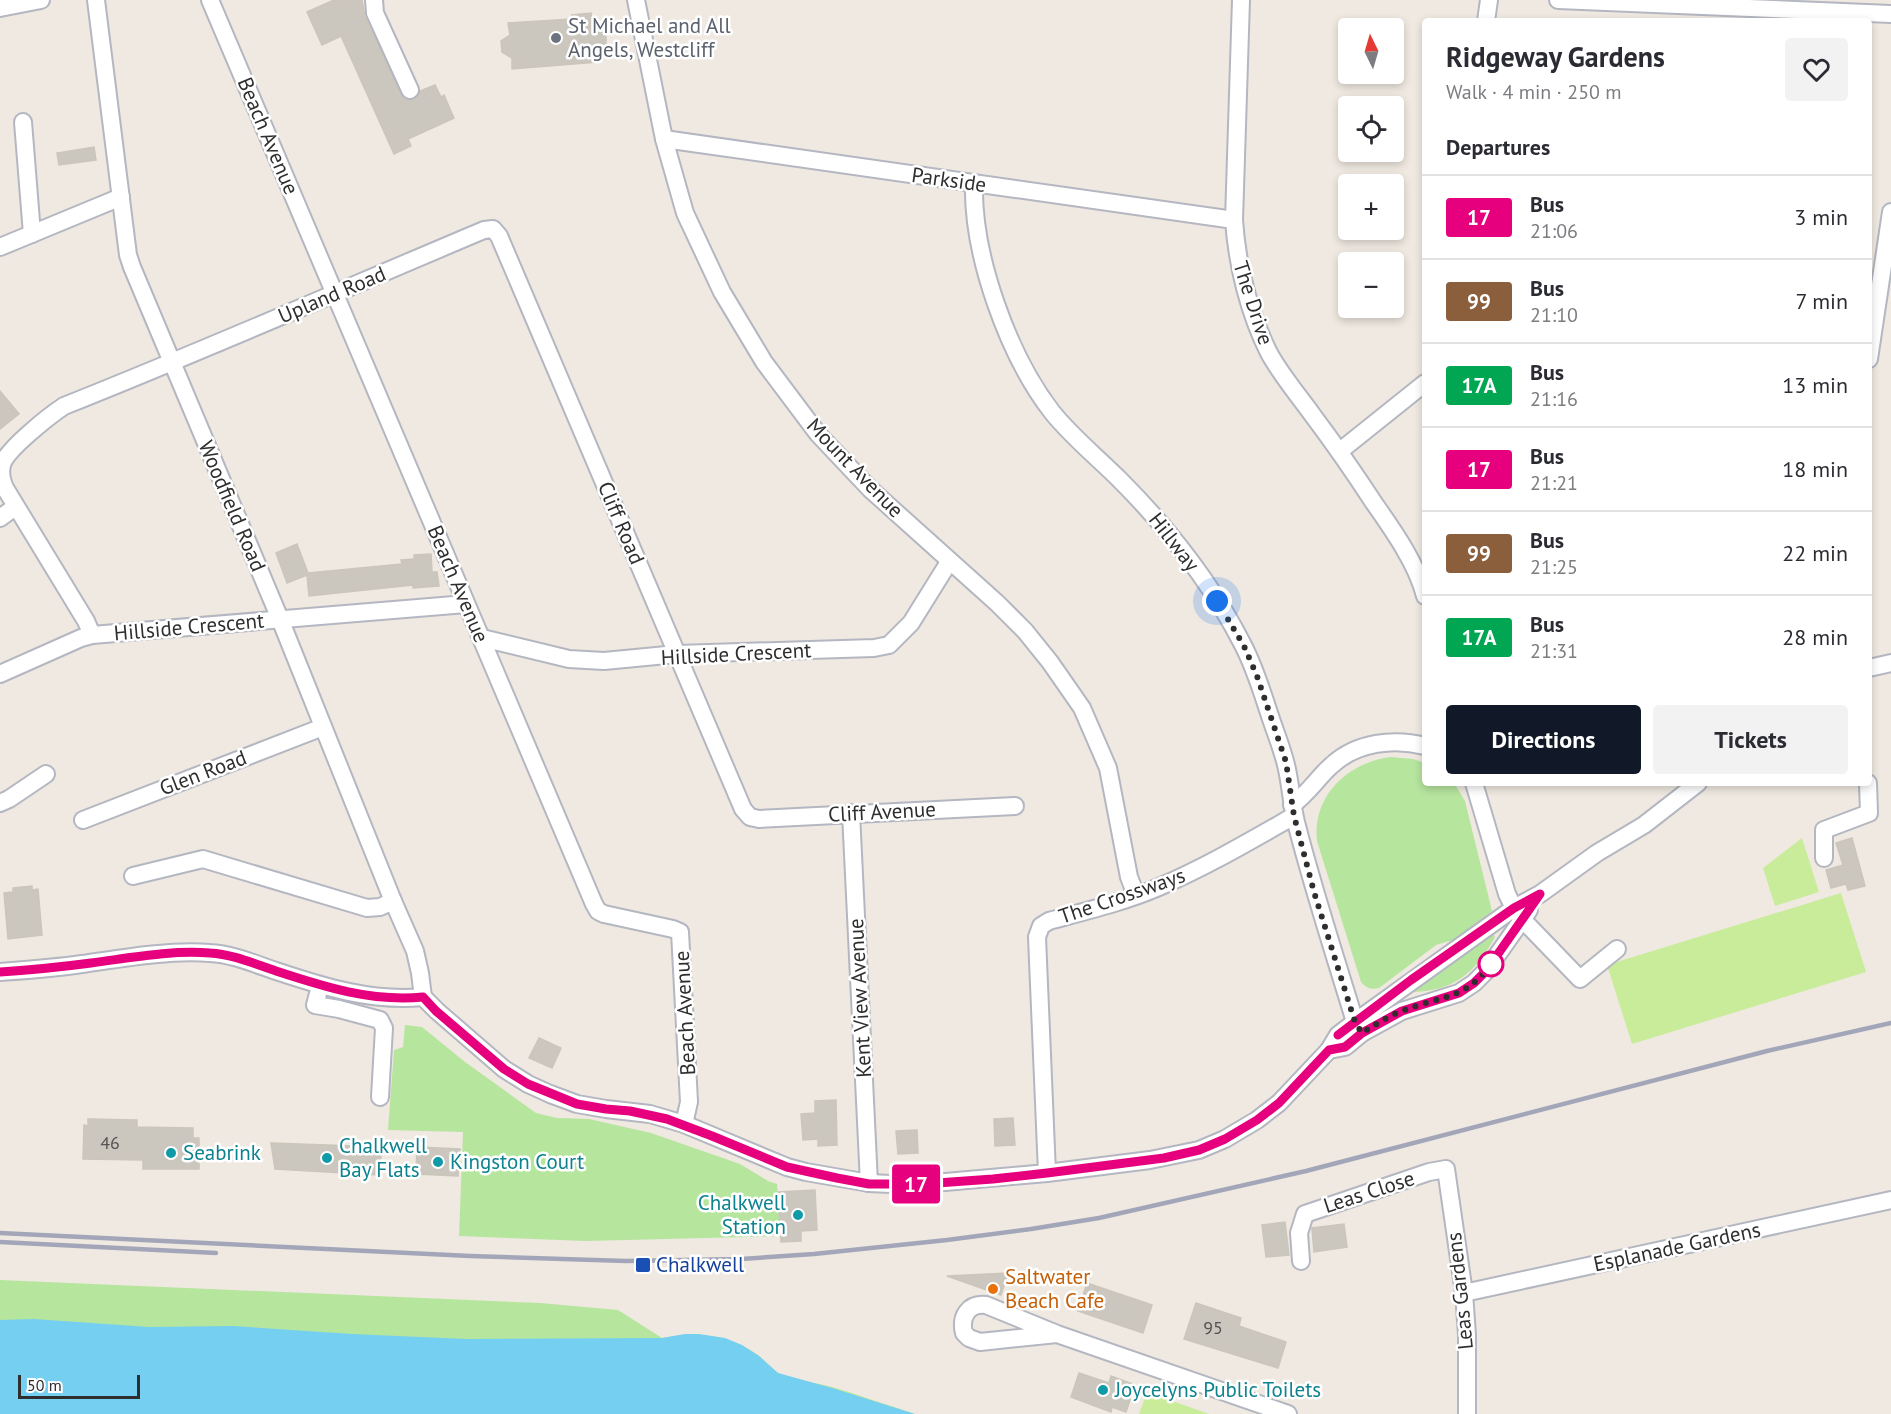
<!DOCTYPE html>
<html lang="en">
<head>
<meta charset="utf-8">
<style>
	body { margin:0; font-family:"PT Sans",sans-serif; background:#f2f2f3; color:#2b2b33; height:100vh; display:flex; flex-direction:column; font-size:22px; white-space:nowrap }
	* { box-sizing:border-box; margin:0 }
	p { font-size:20px; color:#7c7c81 }
	.icon { flex:none; width:33px; height:33px; fill:none; stroke:currentColor; stroke-width:2; stroke-linecap:round; stroke-linejoin:round }
	.map { position:relative; flex:1; overflow:hidden }
	.panel { position:absolute; left:1422px; top:18px; width:450px; height:768px; display:flex; flex-direction:column; background:#fff; border-radius:6px; box-shadow:0 3px 9px #0003 }
	.panel>* { flex:none }
	.badge { padding:0 12px; border-radius:4px; font-size:21px; line-height:39px }
	.needle { width:39px; rotate:355deg }
	.buttons { position:absolute; left:1338px; top:18px; display:grid; gap:12px }
	.buttons a { display:grid; place-items:center; width:66px; height:66px; border-radius:6px; background:#fff; box-shadow:0 3px 9px #0003; font-size:30px }
	.scale { position:absolute; left:18px; bottom:15px; width:122px; box-sizing:border-box; padding-left:6px; border:3px solid #2e2e2e; border-top:0; font-size:16px; line-height:21px; white-space:nowrap; color:#2e2e2e; -webkit-text-stroke:4px #fff; paint-order:stroke }
	.you { position:absolute; width:30px; height:30px; margin:-15px; border:4px solid #fff; border-radius:50%; background:#1a73e8; box-shadow:0 0 0 9px #1a73e833 }
	.map>.badge { position:absolute; translate:-50% -50%; box-shadow:0 0 0 3px #fff }
	h2 { padding:0 24px; font-size:22px; line-height:54px }
	.round { display:grid; place-items:center; flex:none; width:63px; height:63px; border-radius:6px; background:#f2f2f3 }
	.summary { display:flex; align-items:center; justify-content:space-between; height:102px; padding:0 24px }
	h1 { font-size:28px; font-weight:800; line-height:45px }
	.primary-button { display:flex; gap:12px; margin-top:auto; padding:12px 24px }
	.primary-button a { flex:1; height:69px; border-radius:6px; background:#111827; color:#fff; font-size:24px; font-weight:800; line-height:69px; text-align:center }
	.primary-button a+a { background:#f2f2f3; color:#2b2b33 }
	ul { padding:0; list-style:none }
	li { display:flex; align-items:center; gap:18px; height:84px; padding:0 24px; border-top:2px solid #e1e1e2 }
	li div { flex:1 }
	li b { display:block; font-size:22px }
	li em { font-style:normal }
	li .badge { min-width:66px; font-weight:700; text-align:center }
	.map>svg:first-child { display:block }
	.green { fill:#b6e59e }
	.pitch { fill:#c9ec9a }
	.water { fill:#75cff0 }
	.building { fill:#cbc7bf; stroke:#cbc5ba; stroke-width:1.5 }
	.lines { fill:none; stroke-linecap:round; stroke-linejoin:round }
	.minor-casing { stroke:#b4b7c1; stroke-width:20 }
	.minor { stroke:#fff; stroke-width:16 }
	.rail { stroke:#a3a6b8; stroke-width:4.5 }
	.line-casing { stroke:#fff; stroke-width:14 }
	.line { stroke:#e6007e; stroke-width:9 }
	.walk { stroke:#2e2e2e; stroke-width:6; stroke-dasharray:0 10.8 }
	.worship-dot { fill:#6b7280; stroke:#fff; stroke-width:2 }
	.stop-dot { fill:#fff; stroke:#e6007e; stroke-width:3 }
	.culture-dot { fill:#0f9aa8; stroke:#fff; stroke-width:2 }
	.transit-dot { fill:#1a4fb4; stroke:#fff; stroke-width:2 }
	.food-dot { fill:#e8710a; stroke:#fff; stroke-width:2 }
	.labels { text-anchor:middle; stroke-width:5; stroke-linejoin:round; paint-order:stroke }
	.number-label { font-size:18px; fill:#555452 }
	.worship-label { font-size:21px; fill:#5b616d; stroke:#fff; text-anchor:start }
	.street-label { font-size:21px; fill:#2e2e2e; stroke:#fff }
	.culture-label { font-size:21px; fill:#0d838f; stroke:#fff; text-anchor:start }
	.transit-label { font-size:21px; fill:#164399; stroke:#fff; text-anchor:start }
	.food-label { font-size:21px; fill:#c56008; stroke:#fff; text-anchor:start }
</style>
</head>
<body>
<div class="map">
<svg width="1891" height="1414" viewBox="0 0 1891 1414">
	<rect width="100%" height="100%" fill="#efe9e1"/>
	<g class="green">
		<path d="M1391,757l22,2 12,4v20h29l11,18 27,110 -40,31 -3,-1 -13,4 -57,43c-8,2 -13,0 -18,-6l-44,-141c-5,-46 32,-79 74,-84z"/>
		<path d="M1491,931l4,6c-19,35 -41,54 -82,55l-1,-4z"/>
		<polygon points="405,1025 422,1027 465,1062 536,1113 557,1118 589,1119 651,1133 740,1164 768,1181 777,1184 781,1236 586,1241 459,1236 463,1132 388,1130 394,1050 403,1047"/>
		<path d="M0,1280l540,23 78,7 44,28c35,-6 66,-4 96,17 7,5 13,14 20,18 11,6 40,10 54,14 27,8 55,18 83,27h-915z"/>
	</g>
	<g class="pitch">
		<polygon points="1802,838 1819,892 1775,906 1763,868"/>
		<polygon points="1841,893 1866,972 1632,1044 1607,965"/>
		<polygon points="1147,1392 1209,1414 1139,1414"/>
	</g>
	<polygon class="water" points="34,1319 149,1327 233,1326 352,1334 466,1339 662,1338 685,1334 699,1334 725,1338 742,1345 759,1356 778,1373 832,1388 915,1414 0,1414 0,1320"/>
	<g class="building">
		<polygon points="334,0 362,0 365,17 403,98 408,100 414,100 418,97 420,91 435,85 441,97 444,95 454,118 408,139 411,146 394,154 341,36 322,45 307,12"/>
		<polygon points="591,13 593,28 606,33 606,44 597,50 601,55 598,62 512,69 512,58 502,52 501,41 510,35 508,23 572,19 572,15"/>
		<polygon points="94,147 96,160 59,165 57,153"/>
		<polygon points="0,391 19,414 0,429"/>
		<polygon points="297,544 308,573 402,564 401,560 414,559 414,555 431,554 432,572 437,572 439,586 413,588 413,585 309,596 307,575 287,583 276,553"/>
		<polygon points="1852,838 1865,886 1848,890 1846,884 1831,888 1826,870 1843,865 1836,843"/>
		<polygon points="32,886 32,890 38,889 42,935 8,939 4,893 13,892 13,888"/>
		<polygon points="539,1038 561,1048 552,1068 529,1058"/>
		<polygon points="836,1100 837,1145 818,1146 818,1139 803,1140 801,1114 815,1113 815,1101"/>
		<polygon points="1013,1118 1015,1145 995,1146 994,1119"/>
		<polygon points="88,1119 137,1120 137,1127 193,1128 193,1138 199,1138 199,1169 143,1169 143,1160 83,1159 84,1125 88,1126"/>
		<polygon points="917,1130 918,1153 898,1154 896,1131"/>
		<polygon points="271,1143 382,1147 379,1175 275,1169"/>
		<polygon points="417,1147 460,1149 458,1176 416,1174"/>
		<polygon points="815,1190 817,1230 801,1231 801,1241 781,1242 778,1192"/>
		<polygon points="1285,1222 1289,1255 1266,1257 1262,1225"/>
		<polygon points="1344,1224 1347,1247 1314,1252 1312,1228"/>
		<polygon points="1008,1273 1001,1295 947,1276"/>
		<polygon points="1087,1283 1152,1305 1143,1333 1078,1311"/>
		<polygon points="1196,1303 1241,1318 1239,1326 1286,1342 1278,1368 1184,1339"/>
		<polygon points="1079,1373 1109,1383 1111,1376 1135,1385 1126,1412 1112,1407 1111,1412 1071,1397"/>
	</g>
	<g class="lines">
		<g class="minor-casing">
			<g id="minor">
				<polyline points="96,0 128,255 132,267 280,619 393,901 415,951 420,973 423,997"/>
				<polyline points="210,0 594,904 598,911 604,914 673,929 680,932 689,1102 684,1124"/>
				<polyline points="374,0 375,13 410,90"/>
				<polyline points="636,0 664,139 685,213 722,292 764,362 818,434 870,489 997,603 1025,631 1050,662 1082,708 1108,768 1129,877 1136,895"/>
				<path d="M1241,0l-7,220c3,45 15,93 35,133 12,22 30,43 45,64 21,28 41,57 60,86 19,27 43,61 51,93"/>
				<polyline points="1558,0 1891,14"/>
				<polyline points="0,8 41,0"/>
				<polyline points="1486,21 1489,0"/>
				<polyline points="23,122 32,234"/>
				<polyline points="664,139 1234,220"/>
				<path d="M974,183c-2,72 34,172 78,229 20,25 45,45 67,67 49,49 93,105 124,166 12,23 19,47 27,71 5,15 11,30 15,45 6,21 6,44 12,65 17,66 38,130 58,196l7,11"/>
				<polyline points="0,247 121,197"/>
				<polyline points="1869,359 1891,212"/>
				<polyline points="1340,451 1425,383"/>
				<polyline points="0,518 15,507"/>
				<path d="M92,635l-6,-14 -81,-133c-3,-7 -5,-15 -3,-23 4,-15 47,-49 62,-59 141,-56 280,-117 420,-176l9,-1 6,7 244,573 7,8 9,2 256,-13"/>
				<polyline points="482,638 569,659 604,661 677,654 874,648 889,645 911,623 949,562"/>
				<polyline points="1869,668 1891,663"/>
				<polyline points="0,674 81,638 92,635 466,604"/>
				<polyline points="1474,783 1507,894 1514,908 1522,919 1580,979 1617,949"/>
				<polyline points="0,803 9,799 46,774"/>
				<path d="M1292,805c16,-11 26,-28 40,-40 25,-23 62,-27 93,-19"/>
				<polyline points="851,813 869,1183"/>
				<polyline points="83,820 323,727"/>
				<polyline points="1824,858 1824,830 1869,813 1868,783"/>
				<polyline points="133,876 203,859 367,908 380,907 393,901"/>
				<path d="M0,972c27,-2 55,-4 82,-8 42,-6 85,-14 128,-11 22,1 45,11 66,18 48,16 96,31 147,26"/>
				<polyline points="320,986 315,1005 339,1009 380,1020 384,1028 380,1097"/>
				<polyline points="423,997 437,1011 504,1069 528,1084 550,1094 577,1104 606,1109 650,1114 684,1124 787,1167 806,1172 869,1183 891,1184 923,1184 1047,1173 1150,1160 1199,1150 1225,1139 1257,1120 1279,1103 1329,1050 1338,1035 1355,1022 1514,908 1540,894 1597,853 1644,825 1698,783"/>
				<polyline points="1329,1050 1345,1047 1362,1033 1402,1011 1459,993 1474,983 1486,971 1529,910"/>
				<path d="M1047,1173l-10,-236 4,-11 8,-5c37,-10 75,-19 110,-34 47,-20 91,-46 135,-71"/>
				<polyline points="1301,1261 1299,1233 1305,1214 1429,1172 1446,1169 1464,1293 1467,1335 1467,1414"/>
				<polyline points="1464,1293 1891,1200"/>
				<path d="M1057,1334l-71,-29c-18,-2 -26,12 -22,28l5,5 11,4 77,-8 231,80"/>
			</g>
		</g>
		<use href="#minor" class="minor"/>
		<g class="rail">
			<polyline points="0,1233 470,1256 626,1261 741,1259 814,1254 947,1240 1031,1229 1099,1218 1306,1171 1767,1051 1891,1023"/>
			<polyline points="0,1242 216,1253"/>
		</g>
	</g>
	<g class="lines">
		<g class="line-casing">
			<path id="line" d="M0,972c30,-2 61,-5 91,-9 39,-5 79,-13 119,-10 22,1 45,11 66,18 49,16 95,31 147,26l13,14 68,58 24,15 49,20 29,5 24,2 37,8 45,17 75,31 50,11 32,6h54l70,-5 54,-6 117,-15 35,-8 26,-11 32,-19 22,-17 50,-53 16,-3 17,-14 40,-22 57,-18 15,-10 12,-12 54,-77 -26,14 -103,72 -73,55"/>
		</g>
		<use href="#line" class="line"/>
		<path class="walk" d="M1217,601l27,45 13,30 29,86 8,54 20,76 41,130 7,11c13,-8 26,-17 40,-22 37,-15 64,-11 89,-47"/>
	</g>
	<circle class="worship-dot" cx="556" cy="38" r="6"/>
	<circle class="stop-dot" cx="1491" cy="964" r="12"/>
	<g class="culture-dot">
		<circle cx="171" cy="1153" r="6"/>
		<circle cx="327" cy="1158" r="6"/>
		<circle cx="438" cy="1162" r="6"/>
		<circle cx="798" cy="1215" r="6"/>
		<circle cx="1103" cy="1390" r="6"/>
	</g>
	<rect class="transit-dot" x="635" y="1257" width="16" height="16" rx="3"/>
	<circle class="food-dot" cx="993" cy="1289" r="6"/>
	<g class="labels">
		<g class="number-label">
			<text x="110" y="1149">46</text>
			<text x="1213" y="1334">95</text>
		</g>
		<g class="worship-label">
			<text x="568" y="33">St Michael and All<tspan x="568" dy="24">Angels, Westcliff</tspan></text>
		</g>
		<g class="street-label">
			<text transform="translate(268 136) rotate(67)" y="7">Beach Avenue</text>
			<text transform="translate(949 180) rotate(8)" y="7">Parkside</text>
			<text transform="translate(332 295) rotate(-23)" y="7">Upland Road</text>
			<text transform="translate(1253 303) rotate(72)" y="7">The Drive</text>
			<text transform="translate(855 468) rotate(46)" y="7">Mount Avenue</text>
			<text transform="translate(232 506) rotate(67)" y="7">Woodfield Road</text>
			<text transform="translate(621 523) rotate(67)" y="7">Cliff Road</text>
			<text transform="translate(1174 542) rotate(52)" y="7">Hillway</text>
			<text transform="translate(458 584) rotate(67)" y="7">Beach Avenue</text>
			<text transform="translate(189 627) rotate(-5)" y="7">Hillside Crescent</text>
			<text transform="translate(736 654) rotate(-3)" y="7">Hillside Crescent</text>
			<text transform="translate(203 773) rotate(-21)" y="7">Glen Road</text>
			<text transform="translate(882 812) rotate(-3)" y="7">Cliff Avenue</text>
			<text transform="translate(1122 896) rotate(-19)" y="7">The Crossways</text>
			<text transform="translate(860 998) rotate(-93)" y="7">Kent View Avenue</text>
			<text transform="translate(685 1013) rotate(-93)" y="7">Beach Avenue</text>
			<text transform="translate(1369 1192) rotate(-18)" y="7">Leas Close</text>
			<text transform="translate(1677 1247) rotate(-12)" y="7">Esplanade Gardens</text>
			<text transform="translate(1460 1291) rotate(-96)" y="7">Leas Gardens</text>
		</g>
		<g class="culture-label">
			<text x="339" y="1153">Chalkwell<tspan x="339" dy="24">Bay Flats</tspan></text>
			<text x="183" y="1160">Seabrink</text>
			<text x="450" y="1169">Kingston Court</text>
			<text x="786" y="1210" text-anchor="end">Chalkwell<tspan x="786" dy="24">Station</tspan></text>
			<text x="1115" y="1397">Joycelyns Public Toilets</text>
		</g>
		<g class="transit-label">
			<text x="656" y="1272">Chalkwell</text>
		</g>
		<g class="food-label">
			<text x="1005" y="1284">Saltwater<tspan x="1005" dy="24">Beach Cafe</tspan></text>
		</g>
	</g>
</svg>
<div class="buttons">
<a><svg class="needle" viewBox="-14 -14 28 28"><path d="M0-13l5 13h-10z" fill="#e53935"/><path d="M0 13l5-13h-10z" fill="#7c7c81"/></svg></a>
<a><svg class="icon" aria-label="locate" viewBox="0 0 24 24"><circle cx="12" cy="12" r="6"/><path d="M12 2v4M12 18v4M2 12h4M18 12h4"/></svg></a>
<a>+</a>
<a>−</a>
</div>
<div class="scale">50 m</div>
<div class="you" style="left:1217px;top:601px"></div>
<b class="badge" style="left:916px;top:1184px;background:#e6007e;color:#fff">17</b>
<section class="panel">
<div class="summary"><div><h1>Ridgeway Gardens</h1><p>Walk · 4 min · 250 m</p></div><a class="round"><svg class="icon" aria-label="heart" viewBox="0 0 24 24"><path d="M12 20l-8-8c-3-5 5-10 8-4 3-6 11-1 8 4z"/></svg></a></div>
<h2>Departures</h2>
<ul>
<li><span class="badge" style="background:#e6007e;color:#fff">17</span><div><b>Bus</b><p>21:06</p></div><em>3 min</em></li>
<li><span class="badge" style="background:#8b5e3c;color:#fff">99</span><div><b>Bus</b><p>21:10</p></div><em>7 min</em></li>
<li><span class="badge" style="background:#00a651;color:#fff">17A</span><div><b>Bus</b><p>21:16</p></div><em>13 min</em></li>
<li><span class="badge" style="background:#e6007e;color:#fff">17</span><div><b>Bus</b><p>21:21</p></div><em>18 min</em></li>
<li><span class="badge" style="background:#8b5e3c;color:#fff">99</span><div><b>Bus</b><p>21:25</p></div><em>22 min</em></li>
<li><span class="badge" style="background:#00a651;color:#fff">17A</span><div><b>Bus</b><p>21:31</p></div><em>28 min</em></li>
</ul>
<div class="primary-button"><a>Directions</a><a>Tickets</a></div>
</section>
</div>
</body>
</html>
